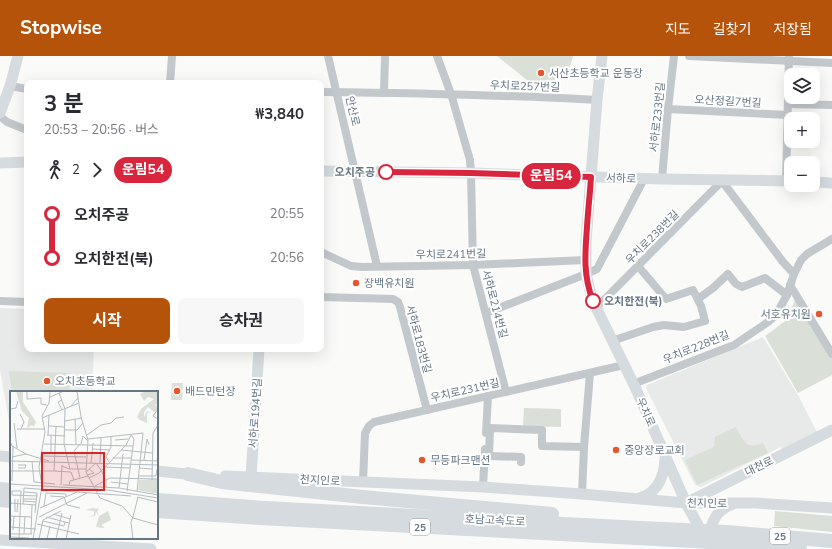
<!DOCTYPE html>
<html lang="ko">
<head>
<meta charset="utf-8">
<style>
	body { margin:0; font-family:"Nunito Sans","Noto Sans KR",sans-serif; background:#f7f7f7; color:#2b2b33; height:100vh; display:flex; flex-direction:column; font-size:15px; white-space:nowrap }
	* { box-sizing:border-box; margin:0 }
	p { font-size:13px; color:#7c7c81 }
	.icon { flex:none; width:22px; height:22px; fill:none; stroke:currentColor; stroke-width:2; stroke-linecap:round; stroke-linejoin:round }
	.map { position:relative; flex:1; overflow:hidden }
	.drawer { position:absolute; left:24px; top:24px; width:300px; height:272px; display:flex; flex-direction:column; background:#fff; border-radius:8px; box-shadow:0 4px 16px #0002 }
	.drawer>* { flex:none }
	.badge { padding:0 8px; border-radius:13px; font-size:14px; line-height:26px }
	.controls { position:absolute; left:784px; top:12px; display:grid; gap:8px }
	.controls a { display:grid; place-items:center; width:36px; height:36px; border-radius:8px; background:#fff; box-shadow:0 4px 16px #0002; font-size:20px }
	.map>.badge { position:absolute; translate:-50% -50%; box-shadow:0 0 0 2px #fff }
	.legs { display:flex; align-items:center; gap:6px; height:44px; padding:0 20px; font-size:13px }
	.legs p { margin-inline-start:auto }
	.overview { display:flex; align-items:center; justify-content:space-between; height:68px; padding:0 20px }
	h1 { font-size:22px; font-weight:700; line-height:30px }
	.action { display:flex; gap:8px; margin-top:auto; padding:8px 20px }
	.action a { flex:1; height:46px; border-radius:8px; background:#b45309; color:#fff; font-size:16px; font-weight:700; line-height:46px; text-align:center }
	.action a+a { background:#f7f7f7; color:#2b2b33 }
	ul { padding:0 20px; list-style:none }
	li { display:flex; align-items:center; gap:14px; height:44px; font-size:15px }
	li i { display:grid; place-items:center; width:6px; height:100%; margin:0 5px; background:currentColor }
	li i::after { content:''; width:10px; height:10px; margin:-5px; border:3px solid; border-radius:50%; background:#fff }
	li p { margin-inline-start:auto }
	li:first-child i { background:linear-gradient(#0000 50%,currentColor 0) }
	li:last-child i { background:linear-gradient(currentColor 50%,#0000 0) }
	header { display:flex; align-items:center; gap:24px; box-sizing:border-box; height:56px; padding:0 20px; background:#b45309; color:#fff }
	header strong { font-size:19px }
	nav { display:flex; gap:22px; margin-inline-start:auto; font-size:14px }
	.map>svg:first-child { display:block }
	.built { fill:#e8e9e9 }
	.green { fill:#dadfd7 }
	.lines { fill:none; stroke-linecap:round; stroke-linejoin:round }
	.street { stroke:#c3c8cc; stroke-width:8 }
	.secondary { stroke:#d6dbdf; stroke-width:11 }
	.highway { stroke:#d6dbdf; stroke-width:14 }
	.line-1-casing { stroke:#fff; stroke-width:9 }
	.line-1 { stroke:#d7263d; stroke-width:6 }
	.poi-dot { fill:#e4572e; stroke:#fff; stroke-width:1.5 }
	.stop-1-dot { fill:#fff; stroke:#d7263d; stroke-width:2 }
	.labels { text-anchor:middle; stroke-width:4; stroke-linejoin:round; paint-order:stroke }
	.shield { fill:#fff; stroke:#939fa8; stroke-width:1 }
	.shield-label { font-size:10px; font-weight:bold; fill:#657683 }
	.poi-label { font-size:11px; fill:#657683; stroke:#fff; text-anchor:start }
	.street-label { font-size:11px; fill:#657683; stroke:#fff }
	.stop-label { font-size:11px; font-weight:bold; fill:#657683; stroke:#fff; text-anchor:end }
	.inset-road { fill:none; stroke:#b5bdc2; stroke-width:1 }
	.view { fill:#d62828; fill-opacity:0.15; stroke:#d62828; stroke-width:2 }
	.inset-edge { fill:none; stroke:#657683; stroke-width:2 }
</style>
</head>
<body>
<header>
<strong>Stopwise</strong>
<nav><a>지도</a><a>길찾기</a><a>저장됨</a></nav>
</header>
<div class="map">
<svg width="832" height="493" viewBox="0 0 832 493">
	<rect width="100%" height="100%" fill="#fafaf8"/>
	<g class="built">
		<polygon points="0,252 27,253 27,293 94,293 92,336 11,336 11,377 0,314"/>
		<polygon points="763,281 799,341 817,376 782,394 781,391 701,431 695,429 646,332 647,329"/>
	</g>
	<g class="green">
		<path d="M497,0h76c-1,3 -2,7 -3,10 -6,14 -24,17 -37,19z"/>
		<polygon points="795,243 832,303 832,319 798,337 765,280 788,263"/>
		<polygon points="9,315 70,317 69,336 12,336"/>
		<polygon points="172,327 183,327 182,344 171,344"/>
		<polygon points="524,352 561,353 561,371 523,370"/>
		<path d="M736,371c7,13 10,24 27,16l5,10 -71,32 -12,-25 29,-13 1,-10z"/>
		<polygon points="775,455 832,460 832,476 774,470"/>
	</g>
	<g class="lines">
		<g class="street">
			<polyline points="328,0 377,210"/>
			<polyline points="437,0 451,38 470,104 471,117 473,209 506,336"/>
			<polyline points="689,0 832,7"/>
			<polyline points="170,27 172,0"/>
			<polyline points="10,30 27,33"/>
			<path d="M321,36c92,1 184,3 276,8"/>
			<polyline points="384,37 385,0"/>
			<polyline points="788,48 832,49"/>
			<polyline points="668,53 788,59"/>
			<polyline points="0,60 7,66 27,74"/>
			<polyline points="662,123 668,53 674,0"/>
			<polyline points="786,125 789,1"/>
			<polyline points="321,196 351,210 362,211 473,209 585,204"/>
			<polyline points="790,229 832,298"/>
			<polyline points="321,241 393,243 398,246 400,251 427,354"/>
			<polyline points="698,243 713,232 728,218 736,228 742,231 765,222 787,239"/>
			<polyline points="0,245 27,246"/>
			<polyline points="596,252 722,125 783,206 794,218"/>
			<polyline points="486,257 586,218 597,213 644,123"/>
			<polyline points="612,285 653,271 664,269 684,271 705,265 701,250 693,234 666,243 638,210"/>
			<polyline points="633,328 734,289 768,266 776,259 782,248 787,239 794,218 801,204 807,198 832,183"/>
			<polyline points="486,377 488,340"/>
			<polyline points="521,406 521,401 489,400 490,372 542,374 542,390 584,391"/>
			<polyline points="363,426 365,377 369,370 374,366 624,309"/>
			<polyline points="483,431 485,393"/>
			<polyline points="582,438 584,391 590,317"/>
		</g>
		<g class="secondary">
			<polyline points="602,0 597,44 586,185 586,218 592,243 636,333 686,447 711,493"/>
			<polyline points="0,57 10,30 18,0"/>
			<polyline points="0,107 27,106"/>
			<polyline points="321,115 471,117 662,123 791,125"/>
			<polyline points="813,126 832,127"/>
			<polyline points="0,400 11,401"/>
			<polyline points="157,415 196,419"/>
			<polyline points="225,420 483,431 582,438 686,447 755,447 832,452"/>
			<polyline points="251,421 259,293"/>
			<path d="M639,442c19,-5 25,-21 26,-39"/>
			<polyline points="688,446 832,374"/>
			<path d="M707,482c7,-18 7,-27 26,-34"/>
			<polyline points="0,484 151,493"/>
		</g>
		<g class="highway">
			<polyline points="188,418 222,426 363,441 552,458"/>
			<polyline points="0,433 11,434"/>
			<polyline points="0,444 11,445"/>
			<polyline points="157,444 265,452 641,472 727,476 832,485"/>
			<polyline points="157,455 260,462 731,487 800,493"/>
		</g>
	</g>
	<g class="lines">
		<g class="line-1-casing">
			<path id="line-1" d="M386,116l85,1 120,4c-1,17 -3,33 -4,50 -2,26 -4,49 6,74"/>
		</g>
		<use href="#line-1" class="line-1"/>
	</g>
	<g class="poi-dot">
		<circle cx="541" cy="17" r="4"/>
		<circle cx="356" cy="227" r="4"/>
		<circle cx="819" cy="258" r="4"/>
		<circle cx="47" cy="325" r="4"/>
		<circle cx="177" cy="335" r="4"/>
		<circle cx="616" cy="394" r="4"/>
		<circle cx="422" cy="404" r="4"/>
	</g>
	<g class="stop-1-dot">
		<circle cx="386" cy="116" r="7"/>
		<circle cx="593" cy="245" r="7"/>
	</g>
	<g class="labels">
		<g class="shield">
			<rect x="410" y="463" width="20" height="16" rx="3"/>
			<rect x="770" y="472" width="20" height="16" rx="3"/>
		</g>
		<g class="shield-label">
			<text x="420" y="475">25</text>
			<text x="780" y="484">25</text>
		</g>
		<g class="poi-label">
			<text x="549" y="21">서산초등학교 운동장</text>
			<text x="364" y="231">장백유치원</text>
			<text x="811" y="262" text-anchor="end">서호유치원</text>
			<text x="55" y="329">오치초등학교</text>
			<text x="185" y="339">배드민턴장</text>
			<text x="624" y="398">중앙장로교회</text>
			<text x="430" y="408">무등파크맨션</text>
		</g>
		<g class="street-label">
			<text transform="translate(525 30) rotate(2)" y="4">우치로257번길</text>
			<text transform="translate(728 45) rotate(3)" y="4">오산정길7번길</text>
			<text transform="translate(353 55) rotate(77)" y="4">안산로</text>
			<text transform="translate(657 61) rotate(-84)" y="4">서하로233번길</text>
			<text transform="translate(621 122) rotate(2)" y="4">서하로</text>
			<text transform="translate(652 181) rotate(-45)" y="4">우치로238번길</text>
			<text transform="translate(451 198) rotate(-1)" y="4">우치로241번길</text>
			<text transform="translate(495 248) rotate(75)" y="4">서하로214번길</text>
			<text transform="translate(419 283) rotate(75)" y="4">서하로183번길</text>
			<text transform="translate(696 291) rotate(-22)" y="4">우치로228번길</text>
			<text transform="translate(465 334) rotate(-13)" y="4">우치로231번길</text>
			<text transform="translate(646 356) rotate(66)" y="4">우치로</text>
			<text transform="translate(255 357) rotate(-86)" y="4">서하로194번길</text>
			<text transform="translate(759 410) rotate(-26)" y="4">대천로</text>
			<text transform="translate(320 424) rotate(3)" y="4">천지인로</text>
			<text transform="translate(707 447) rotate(1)" y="4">천지인로</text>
			<text transform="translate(495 464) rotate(3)" y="4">호남고속도로</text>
		</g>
		<g class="stop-label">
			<text x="375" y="120">오치주공</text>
			<text x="604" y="249" text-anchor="start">오치한전(북)</text>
		</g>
	</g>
	<g transform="translate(10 335)">
		<rect width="148" height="148" fill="#fafaf8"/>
		<path d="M6,0h7v11l13,20 -2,5 -2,-2 -5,3 2,-10 -7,-7zM136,0h12v12l-4,3 4,-1v4l-4,3 -6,-5 -4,5v5l3,-6 3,2h-3v10l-9,-4 1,-3 -3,3 5,-10 13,-10 -6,-2 -4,4 -4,-7zM148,88v15l-20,-4 1,-10zM82,117l7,1 -2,2 2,5 9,-5 3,9 -10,5 4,3 -9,-1 3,-11 -3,-4 -1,4 -6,1 5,-2v-4l-8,-1z" fill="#dadfd7"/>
		<path class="inset-road" d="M17,0v8l14,-1v6l6,1M67,0l4,26 7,23 -2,32 14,26 22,8 11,12M49,2l6,16 -1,35 6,25M40,6l14,-6M60,16l8,-9M0,18l6,-1 2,-7M148,18l-5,7 5,3M52,19l-4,-8 4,-2M10,23l4,8 -3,7M32,27l37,-15M65,28l1,25M55,30l17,-3M4,32l3,25M39,35l16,1M46,36l-2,44 17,1 3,8M7,38h28M55,39h12l6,-7M37,44l18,1M38,44l1,-20M77,44l14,-10 10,-2 5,-5 8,-1M78,48l55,-6 -6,58M105,49l13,-1M0,50l2,5 14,8 23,7M34,53l89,2M71,53l2,-8 5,5M83,58l16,1M111,59l31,3M41,61v-17M81,62l15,1M33,65l43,1M2,66l14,-3M103,67h18M121,69l27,1M134,69l3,-21 2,6M0,70l148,4M22,70l2,21 21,2M99,71l-3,-5 5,-10v-11M81,72l2,-20M90,72l1,-26M8,74h8l-1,3h-7M52,75l7,3h17M95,76l25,1M129,77l13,1M91,79l5,10v7M0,80h44M76,81l10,-9 5,7M77,84l7,-2 -5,-4M129,85h17l1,-7M70,87l-6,-27 6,-7M79,87l10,-5 10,-10 17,-18 5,-10 3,4 -7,52M142,89l1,-47 5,-8M2,90l1,-35M101,91l17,2M0,93l98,6 50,8M51,94l1,-20M53,94l56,3 39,7M59,94l1,-4 18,-5M85,95l15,-8 48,1M109,97l4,-34M14,101l13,1 -2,20M2,104v-4h9l-2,48M2,104l26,1M40,105l14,1 3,8 13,3M127,106l21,5M13,108h13M13,110l13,1M0,112l26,2M13,113l1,-16 107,8M34,115l2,-13 20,1v3M30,117l37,-16M5,121v-13M7,121l1,-13M43,123l17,5M0,125l22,1M29,126l48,-24M36,126l23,6M123,126l5,-20M123,127l25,7M1,128l-1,8 26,2M33,130l21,5 1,-4M27,133l42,10M3,139l1,-14M0,143h22M14,143l1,-18M21,143l1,-29M0,146l19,1M23,148l9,-53 -3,-19 6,-35 -3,-16 7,-13 1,-12M29,148l4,-19 18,-9M37,148l3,-13M46,148l6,-26M56,148l5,-24M123,148l-2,-17 2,-5"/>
		<path class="view" d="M32,62h62v37h-62z"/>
		<rect width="148" height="148" class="inset-edge"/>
	</g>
</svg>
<div class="controls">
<a><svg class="icon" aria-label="layers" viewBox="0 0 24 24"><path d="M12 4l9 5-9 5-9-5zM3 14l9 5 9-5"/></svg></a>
<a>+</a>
<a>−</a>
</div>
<b class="badge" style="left:551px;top:120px;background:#d7263d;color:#fff">운림54</b>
<section class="drawer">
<div class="overview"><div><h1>3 분</h1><p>20:53 – 20:56 · 버스</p></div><b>₩3,840</b></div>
<div class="legs"><svg class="icon" aria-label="walk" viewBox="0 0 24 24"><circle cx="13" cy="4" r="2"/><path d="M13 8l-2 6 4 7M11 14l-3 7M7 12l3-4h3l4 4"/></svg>2<svg class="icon" aria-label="forward" viewBox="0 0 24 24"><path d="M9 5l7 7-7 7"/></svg><b class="badge" style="background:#d7263d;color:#fff">운림54</b></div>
<ul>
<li><i style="color:#d7263d"></i><b>오치주공</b><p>20:55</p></li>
<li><i style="color:#d7263d"></i><b>오치한전(북)</b><p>20:56</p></li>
</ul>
<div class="action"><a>시작</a><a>승차권</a></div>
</section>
</div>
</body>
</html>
